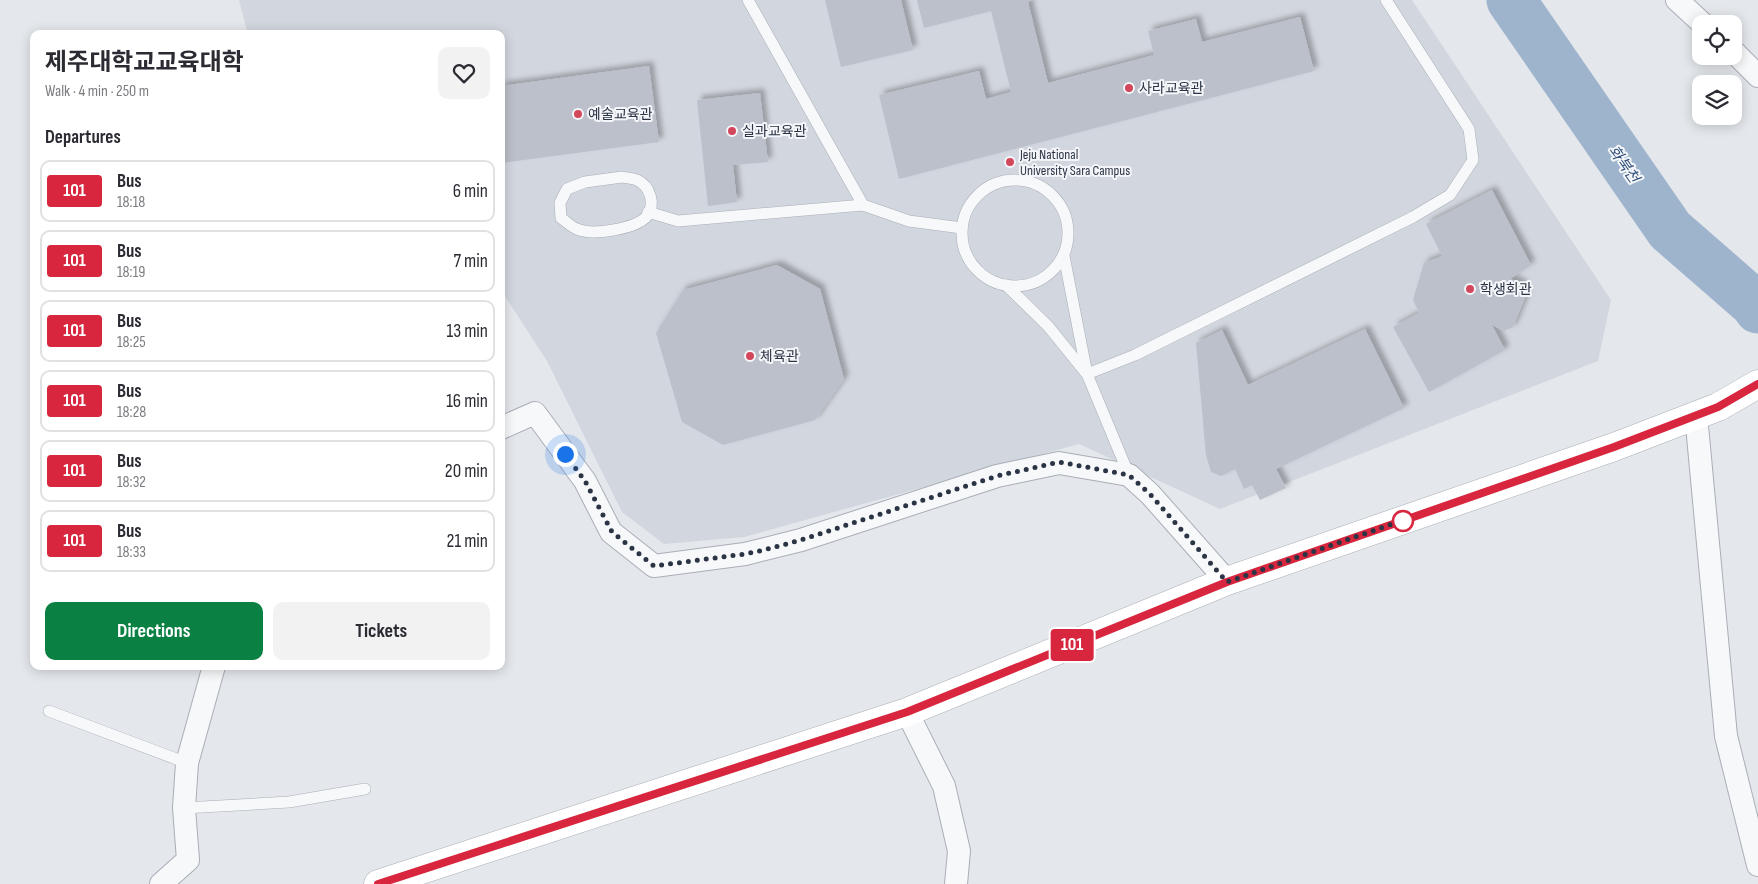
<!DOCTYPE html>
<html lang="en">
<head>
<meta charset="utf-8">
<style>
	body { margin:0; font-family:"Sofia Sans Condensed","Noto Sans KR",sans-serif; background:#f2f2f3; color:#2b2b33; height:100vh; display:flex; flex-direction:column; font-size:19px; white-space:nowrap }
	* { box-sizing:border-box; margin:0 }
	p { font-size:16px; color:#7c7c81 }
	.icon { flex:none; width:28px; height:28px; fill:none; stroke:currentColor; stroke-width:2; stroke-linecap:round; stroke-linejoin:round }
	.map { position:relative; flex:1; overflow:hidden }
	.sheet { position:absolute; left:30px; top:30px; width:475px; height:640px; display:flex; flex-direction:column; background:#fff; border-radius:10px; box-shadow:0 2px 12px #0003 }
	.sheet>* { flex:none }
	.badge { padding:0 10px; border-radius:4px; font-size:18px; line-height:32px }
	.buttons { position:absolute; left:1692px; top:15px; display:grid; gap:10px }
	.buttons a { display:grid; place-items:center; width:50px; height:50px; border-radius:10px; background:#fff; box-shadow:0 2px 12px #0003; font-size:25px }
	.you { position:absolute; width:25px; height:25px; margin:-12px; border:4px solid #fff; border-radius:50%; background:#1a73e8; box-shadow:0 0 0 8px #1a73e833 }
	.map>.badge { position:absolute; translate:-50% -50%; box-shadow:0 0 0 2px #fff }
	h2 { padding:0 15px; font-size:19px; line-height:45px }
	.round { display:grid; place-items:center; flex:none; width:52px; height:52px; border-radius:10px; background:#f2f2f3 }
	.head { display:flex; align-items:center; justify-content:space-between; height:85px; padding:0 15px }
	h1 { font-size:24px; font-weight:700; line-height:38px }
	.button { display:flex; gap:10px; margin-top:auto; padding:10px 15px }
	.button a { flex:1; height:58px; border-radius:10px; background:#0b8043; color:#fff; font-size:20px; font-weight:700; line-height:58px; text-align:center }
	.button a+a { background:#f2f2f3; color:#2b2b33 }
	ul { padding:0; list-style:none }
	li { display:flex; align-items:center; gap:15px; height:62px; margin:0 10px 8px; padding:0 5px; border:2px solid #e1e1e2; border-radius:10px }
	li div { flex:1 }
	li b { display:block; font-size:19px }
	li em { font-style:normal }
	li .badge { min-width:55px; font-weight:700; text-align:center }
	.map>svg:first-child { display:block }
	.built { fill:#d2d6de }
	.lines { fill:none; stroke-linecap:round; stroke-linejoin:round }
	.river { stroke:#9eb4cc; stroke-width:49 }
	.building { fill:#bbc0ca; filter:url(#shadow) }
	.lane-casing { stroke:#a9aeb7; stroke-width:12 }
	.street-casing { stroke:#a9aeb7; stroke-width:24 }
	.secondary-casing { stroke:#a9aeb7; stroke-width:29 }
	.lane { stroke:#f7f8fa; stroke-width:11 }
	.street { stroke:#f7f8fa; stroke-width:22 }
	.secondary { stroke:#fff; stroke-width:28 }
	.line-casing { stroke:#fff; stroke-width:11 }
	.line { stroke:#d7263d; stroke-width:8 }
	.walk { stroke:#2b3445; stroke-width:5; stroke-dasharray:0 9 }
	.poi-dot { fill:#d2475b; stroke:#f4f6f9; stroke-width:2 }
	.stop-dot { fill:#fff; stroke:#d7263d; stroke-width:2.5 }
	.labels { text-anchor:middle; stroke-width:4; stroke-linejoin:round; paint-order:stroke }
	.poi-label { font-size:14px; fill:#2b3445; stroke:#f4f6f9; text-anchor:start }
	.water-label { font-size:15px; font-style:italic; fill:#33527b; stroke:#f4f6f9 }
</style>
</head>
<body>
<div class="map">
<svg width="1758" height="884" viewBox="0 0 1758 884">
	<defs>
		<filter id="shadow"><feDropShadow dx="4.5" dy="-4.5" stdDeviation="2.5" flood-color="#0004"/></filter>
	</defs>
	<rect width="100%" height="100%" fill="#e4e7ec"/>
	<polygon class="built" points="239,0 1412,0 1611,300 1598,361 1220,509 1079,444 744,537 664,544 622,512 547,361 501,290 501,34 248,34"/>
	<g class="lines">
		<polyline class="river" points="1511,0 1670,230 1755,304 1758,309"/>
	</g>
	<g class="building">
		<polygon points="825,0 901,0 913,50 841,67"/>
		<polygon points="917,0 1033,0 1028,2 1048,83 1154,55 1148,31 1196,19 1202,42 1300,17 1314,71 899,179 879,95 979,71 986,99 1011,92 991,11 924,28"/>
		<polygon points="649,66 659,142 501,163 501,86"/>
		<polygon points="760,93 768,162 733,165 737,202 708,206 697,100"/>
		<polygon points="1492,190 1531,265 1510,279 1521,283 1526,295 1513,327 1504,331 1492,325 1505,350 1429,392 1393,327 1419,313 1413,300 1424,263 1442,256 1426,224"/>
		<polygon points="777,265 820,289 844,379 815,420 723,445 682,422 656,333 683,290"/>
		<polygon points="1365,329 1404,408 1276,469 1286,488 1260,500 1252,485 1244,489 1235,469 1221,476 1211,472 1206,455 1196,343 1222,330 1248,385"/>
	</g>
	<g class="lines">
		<g class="lane-casing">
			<g id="lane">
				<polyline points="748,0 863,205 909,221 962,228"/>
				<path d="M622,177c4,1 11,1 15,3 13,6 19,24 10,36 -11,13 -55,20 -70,13 -6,-2 -11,-8 -16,-11l-1,-15 7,-14 18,-7z"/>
				<circle cx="1015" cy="233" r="53"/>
				<polyline points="648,212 678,221 863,205"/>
				<polyline points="1064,256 1087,374 1129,475"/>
				<polyline points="1006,285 1048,326 1086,373"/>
				<polyline points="1087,374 1135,355 1413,217 1450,195 1473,160 1469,129 1386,0"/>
				<polyline points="49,711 187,763"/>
				<polyline points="184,808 289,802 365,789"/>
			</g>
		</g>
		<g class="street-casing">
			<g id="street">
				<polyline points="1677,0 1703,24"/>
				<polyline points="1734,52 1758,76"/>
				<polyline points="1696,415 1726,736 1758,865"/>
				<polyline points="501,428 535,413 585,481 611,532 654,566 745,554 801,540 997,476 1059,463 1129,475 1150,494 1227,581"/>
				<polyline points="907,712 944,786 959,851 956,884"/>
				<polyline points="161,884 188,860 184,808 187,763 214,666"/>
			</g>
		</g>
		<g class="secondary-casing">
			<polyline id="secondary" points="378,884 907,712 1227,581 1614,447 1718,407 1758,384"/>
		</g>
		<use href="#lane" class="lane"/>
		<use href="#street" class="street"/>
		<use href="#secondary" class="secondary"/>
	</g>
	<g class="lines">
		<g class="line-casing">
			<polyline id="line" points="378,884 907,712 1227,582 1614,447 1718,407 1758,384"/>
		</g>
		<use href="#line" class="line"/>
		<polyline class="walk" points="565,454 585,481 612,532 654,566 745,554 764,550 801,540 997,476 1059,462 1129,475 1150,494 1227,582 1412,517 1403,521"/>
	</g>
	<g class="poi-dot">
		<circle cx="1129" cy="88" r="5"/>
		<circle cx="578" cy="114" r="5"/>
		<circle cx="732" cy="131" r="5"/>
		<circle cx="1010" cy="162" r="5"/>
		<circle cx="1470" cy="289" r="5"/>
		<circle cx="750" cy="356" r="5"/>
	</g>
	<circle class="stop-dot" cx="1403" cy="521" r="10"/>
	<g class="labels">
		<g class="poi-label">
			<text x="1139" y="93">사라교육관</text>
			<text x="588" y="119">예술교육관</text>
			<text x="742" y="136">실과교육관</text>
			<text x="1020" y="159">Jeju National<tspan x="1020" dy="16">University Sara Campus</tspan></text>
			<text x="1480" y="294">학생회관</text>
			<text x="760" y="361">체육관</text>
		</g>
		<g class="water-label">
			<text transform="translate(1624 164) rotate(55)" y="5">화북천</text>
		</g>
	</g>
</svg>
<div class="buttons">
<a><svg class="icon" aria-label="locate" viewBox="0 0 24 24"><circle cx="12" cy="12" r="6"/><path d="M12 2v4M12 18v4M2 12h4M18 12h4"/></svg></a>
<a><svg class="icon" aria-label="layers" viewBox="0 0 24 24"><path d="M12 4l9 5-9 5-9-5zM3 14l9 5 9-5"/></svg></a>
</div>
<div class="you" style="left:565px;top:454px"></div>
<b class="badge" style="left:1072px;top:645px;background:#d7263d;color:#fff">101</b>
<section class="sheet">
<div class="head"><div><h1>제주대학교교육대학</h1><p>Walk · 4 min · 250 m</p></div><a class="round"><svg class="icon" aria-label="heart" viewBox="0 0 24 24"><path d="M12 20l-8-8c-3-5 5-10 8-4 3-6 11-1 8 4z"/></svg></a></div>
<h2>Departures</h2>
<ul>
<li><span class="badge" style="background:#d7263d;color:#fff">101</span><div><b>Bus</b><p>18:18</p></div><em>6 min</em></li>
<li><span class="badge" style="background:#d7263d;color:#fff">101</span><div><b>Bus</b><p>18:19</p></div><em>7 min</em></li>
<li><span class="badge" style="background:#d7263d;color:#fff">101</span><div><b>Bus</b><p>18:25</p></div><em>13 min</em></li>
<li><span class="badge" style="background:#d7263d;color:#fff">101</span><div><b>Bus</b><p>18:28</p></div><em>16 min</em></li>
<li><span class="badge" style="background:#d7263d;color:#fff">101</span><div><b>Bus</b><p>18:32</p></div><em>20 min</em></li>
<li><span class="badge" style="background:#d7263d;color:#fff">101</span><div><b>Bus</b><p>18:33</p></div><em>21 min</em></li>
</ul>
<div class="button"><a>Directions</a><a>Tickets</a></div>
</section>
</div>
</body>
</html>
